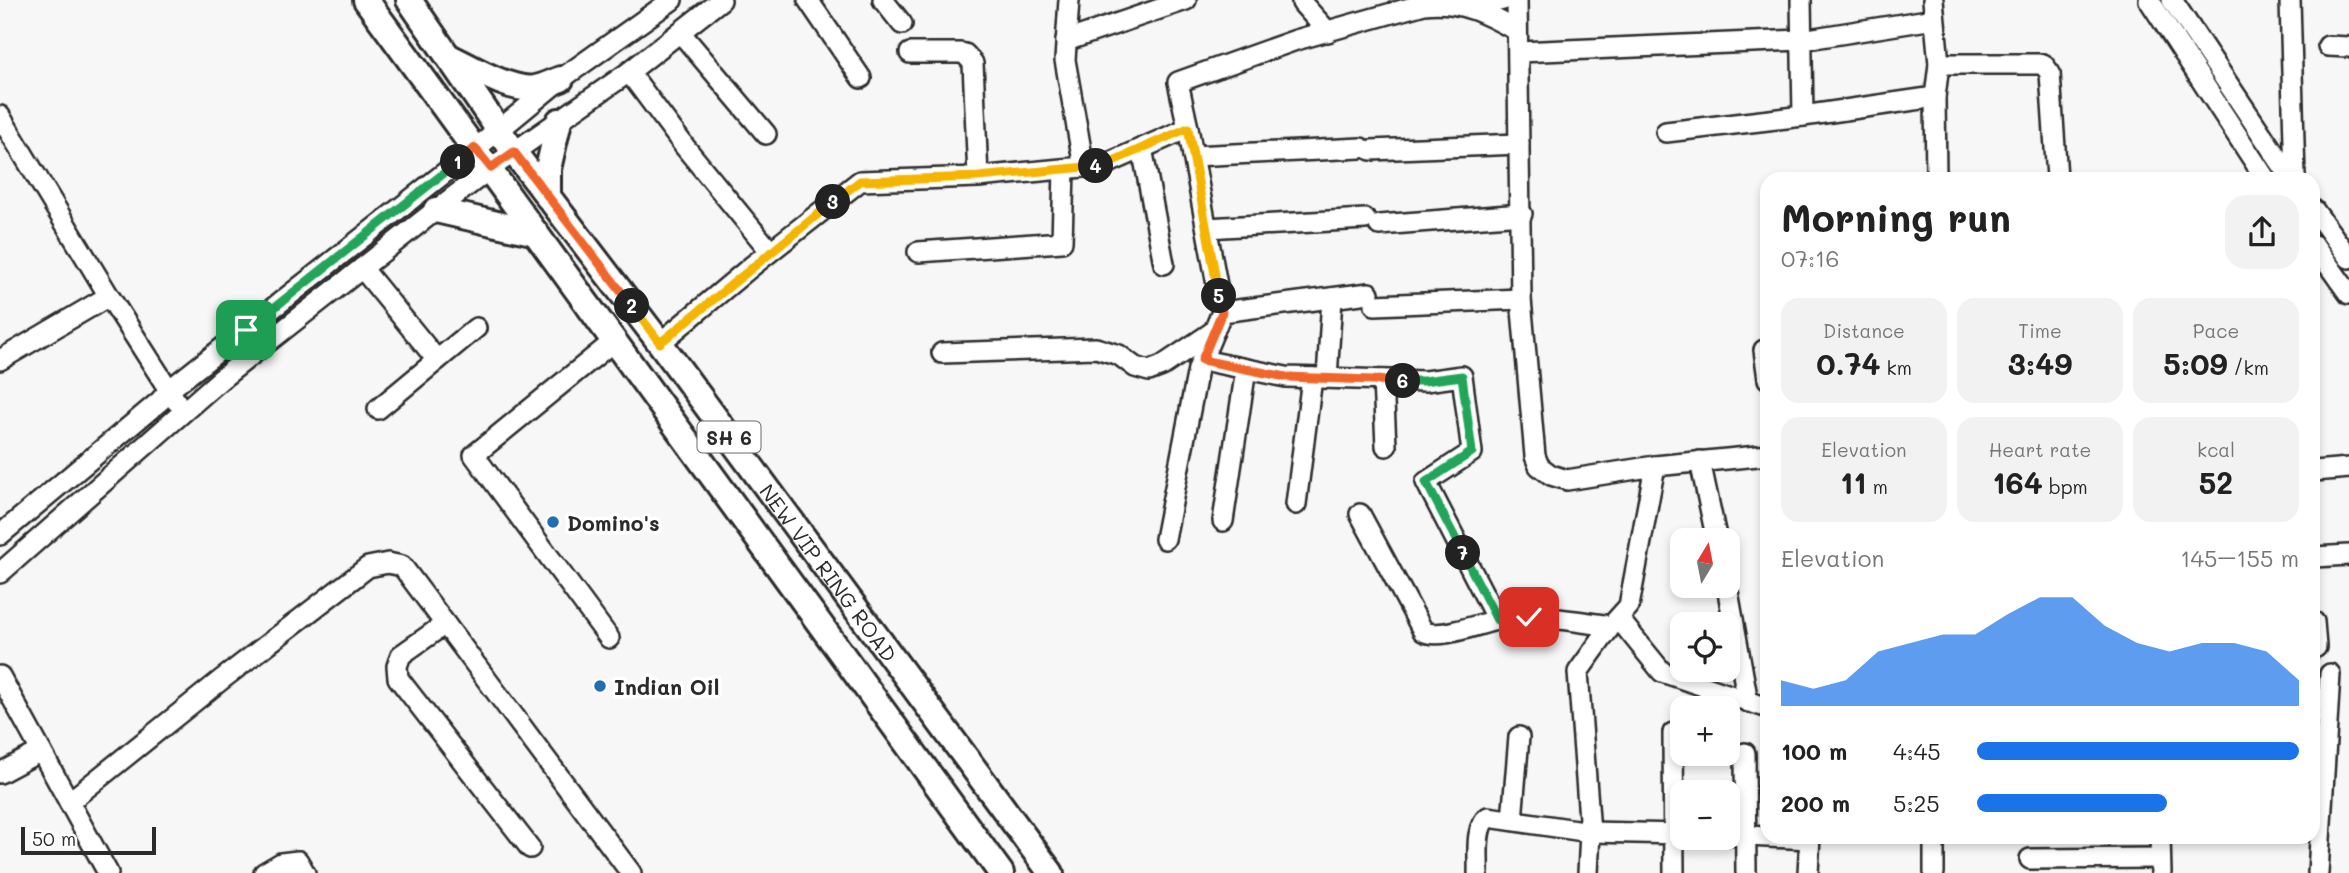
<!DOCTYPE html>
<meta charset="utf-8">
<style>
:root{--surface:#fff;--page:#f2f2f2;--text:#222;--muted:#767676;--accent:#1a73e8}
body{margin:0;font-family:Mali,sans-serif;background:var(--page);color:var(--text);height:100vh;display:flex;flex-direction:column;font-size:26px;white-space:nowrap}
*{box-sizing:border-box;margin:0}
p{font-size:23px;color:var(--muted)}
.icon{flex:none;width:38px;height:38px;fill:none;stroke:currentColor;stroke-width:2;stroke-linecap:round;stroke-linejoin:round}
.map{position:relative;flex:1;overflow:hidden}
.panel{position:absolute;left:1760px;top:172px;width:560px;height:672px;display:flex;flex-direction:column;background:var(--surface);border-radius:21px;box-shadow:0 4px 10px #0003}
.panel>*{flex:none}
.needle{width:46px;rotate:10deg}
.controls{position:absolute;left:1670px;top:528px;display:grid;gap:14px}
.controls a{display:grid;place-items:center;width:70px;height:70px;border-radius:14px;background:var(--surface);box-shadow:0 4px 10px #0003;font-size:35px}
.scale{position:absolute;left:21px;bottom:18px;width:135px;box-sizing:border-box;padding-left:7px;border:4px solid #2b2b2b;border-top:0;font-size:19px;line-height:24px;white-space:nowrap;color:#2b2b2b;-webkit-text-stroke:5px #fff;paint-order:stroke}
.pin{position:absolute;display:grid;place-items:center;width:60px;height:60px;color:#fff;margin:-30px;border-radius:14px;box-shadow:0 4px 10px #0006}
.km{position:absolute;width:35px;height:35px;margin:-18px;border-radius:50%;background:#222;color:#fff;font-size:19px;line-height:35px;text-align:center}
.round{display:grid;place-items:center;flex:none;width:74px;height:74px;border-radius:21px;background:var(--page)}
.overview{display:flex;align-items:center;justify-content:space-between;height:119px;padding:0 21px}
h1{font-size:38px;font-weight:700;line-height:52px}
.figures{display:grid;grid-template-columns:repeat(3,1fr);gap:10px;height:119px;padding:7px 21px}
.figures div{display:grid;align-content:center;border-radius:18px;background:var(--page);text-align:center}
.figures b{font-size:30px;font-weight:700}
.figures small{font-size:19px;font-weight:400}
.figures p{font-size:19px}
.chart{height:196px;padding:14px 21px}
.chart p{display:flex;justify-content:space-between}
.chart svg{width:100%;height:126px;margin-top:7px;fill:var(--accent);opacity:.7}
ul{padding:0 21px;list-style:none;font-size:23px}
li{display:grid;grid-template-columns:112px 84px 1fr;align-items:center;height:52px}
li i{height:18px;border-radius:9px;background:var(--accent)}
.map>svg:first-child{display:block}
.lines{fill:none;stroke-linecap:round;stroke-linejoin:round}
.minor-casing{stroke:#2b2b2b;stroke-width:24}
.major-casing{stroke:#2b2b2b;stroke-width:30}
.minor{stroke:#fff;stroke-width:19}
.major{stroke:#fff;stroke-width:24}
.split-1-casing{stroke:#fff;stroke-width:14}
.split-2-casing{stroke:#fff;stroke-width:14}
.split-3-casing{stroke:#fff;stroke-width:14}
.split-4-casing{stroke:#fff;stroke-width:14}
.split-5-casing{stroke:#fff;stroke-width:14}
.split-6-casing{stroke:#fff;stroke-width:14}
.split-7-casing{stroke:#fff;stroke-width:14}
.split-8-casing{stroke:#fff;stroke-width:14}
.split-1{stroke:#22a559;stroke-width:9}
.split-2{stroke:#f0652b;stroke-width:9}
.split-3{stroke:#f5b400;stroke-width:9}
.split-4{stroke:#f5b400;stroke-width:9}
.split-5{stroke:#f5b400;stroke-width:9}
.split-6{stroke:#f0652b;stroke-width:9}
.split-7{stroke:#22a559;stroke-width:9}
.split-8{stroke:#22a559;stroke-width:9}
.poi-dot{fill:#1f6fb2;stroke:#fff;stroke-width:2.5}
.labels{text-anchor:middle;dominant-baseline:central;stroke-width:7;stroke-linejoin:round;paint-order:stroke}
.shield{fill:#fff;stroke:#6b6b6b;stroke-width:2}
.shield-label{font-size:19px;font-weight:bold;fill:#2b2b2b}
.poi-label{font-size:21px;font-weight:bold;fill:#2b2b2b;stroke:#fff;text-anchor:start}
.street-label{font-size:21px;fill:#2b2b2b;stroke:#fff}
</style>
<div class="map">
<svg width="2349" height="873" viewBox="0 0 2349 873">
<rect width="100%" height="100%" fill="#f7f7f7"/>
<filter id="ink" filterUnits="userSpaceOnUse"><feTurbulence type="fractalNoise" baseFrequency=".0143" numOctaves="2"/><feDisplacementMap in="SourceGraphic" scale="14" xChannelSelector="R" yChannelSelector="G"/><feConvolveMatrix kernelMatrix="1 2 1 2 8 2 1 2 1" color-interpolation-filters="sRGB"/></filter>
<g filter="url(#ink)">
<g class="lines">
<g class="minor-casing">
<g id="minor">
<polyline points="808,0 861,78"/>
<polyline points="883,0 902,24"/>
<polyline points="1069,0 1065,60 1084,167"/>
<polyline points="1517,0 1521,299 1535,456 1539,466 1551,475 1567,480 1655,466"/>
<polyline points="1801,0 1803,116"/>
<polyline points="1933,0 1939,64 1935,97 1936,178"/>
<polyline points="2149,0 2265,178"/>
<polyline points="2172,0 2291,178"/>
<polyline points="2290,0 2295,178"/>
<polyline points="1302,3 1328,32"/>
<polyline points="1473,7 1503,0"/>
<polyline points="680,32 766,134"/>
<polyline points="1066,41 1186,0"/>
<polyline points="2328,46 2349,47"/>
<polyline points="1519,52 1802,40 1934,19"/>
<polyline points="910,53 960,53 965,54 973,63 978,177"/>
<polyline points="1939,64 2043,64 2050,73 2057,178"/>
<polyline points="629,72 685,147 770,251"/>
<polyline points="0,116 109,296 176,401"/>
<polyline points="1666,132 1803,116 1935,97"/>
<polyline points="1142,148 1164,264"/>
<polyline points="1371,150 1519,144"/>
<polyline points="1193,156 1361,148"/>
<polyline points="2314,210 2349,258"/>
<polyline points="1379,225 1522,214"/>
<polyline points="1207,228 1365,219"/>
<polyline points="2314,245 2349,294"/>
<polyline points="918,252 1062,242 1064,169"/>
<polyline points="362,268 437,360"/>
<polyline points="1375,305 1521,299"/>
<polyline points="1222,312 1369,293"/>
<path d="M 660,343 L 752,266 L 860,181 L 978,177 L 1104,165 L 1188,128 L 1178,82 L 1296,40 L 1424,4 C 1461,0 1485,13 1516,30"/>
<polyline points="1768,350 1764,350 1768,379"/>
<polyline points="942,353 1096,348 1119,355 1135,367 1149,371 1162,366 1214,331"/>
<polyline points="0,360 109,296"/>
<polyline points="1202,360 1286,377 1425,381 1462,376 1472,452 1426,482 1497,620"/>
<polyline points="1327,378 1332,298"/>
<polyline points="1383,380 1386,446"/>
<polyline points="378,409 476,328"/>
<polyline points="1700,461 1717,541"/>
<polyline points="2314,471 2349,468"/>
<polyline points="1296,504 1312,378"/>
<path d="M 1360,514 L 1423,631 C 1439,640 1478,624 1497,620 C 1535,613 1573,621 1611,626"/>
<polyline points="1223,521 1246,369"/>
<polyline points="0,535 160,401 169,390 499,130 561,79 672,0"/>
<polyline points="1165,539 1198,369 1222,312 1188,128"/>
<polyline points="2314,557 2349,555"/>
<polyline points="0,573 221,379 436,210 491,168 629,72 721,0"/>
<polyline points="1727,586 1748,702"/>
<polyline points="1619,619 1662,672 1768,708"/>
<polyline points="2314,622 2316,647"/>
<polyline points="445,624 401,655 397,666 398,678 530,848"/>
<polyline points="609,638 474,455 614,341"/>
<polyline points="0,676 108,873"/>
<polyline points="1673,733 1674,873"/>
<polyline points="1745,753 1746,873"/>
<polyline points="0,773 41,751"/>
<polyline points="69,802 221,680 368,567 388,563 402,566 631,873"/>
<polyline points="1512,820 1519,737"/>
<polyline points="1727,835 1810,839"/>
<polyline points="1934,836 1934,873"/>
<polyline points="2160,836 2161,873"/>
<polyline points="2030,859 2160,858"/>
<polyline points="264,873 281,863 298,861 305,873"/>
<path d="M 1478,873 C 1479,857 1474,827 1488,817 L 1590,832 L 1682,834"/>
<polyline points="1588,873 1590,832 1578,672 1611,626 1629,606 1655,466 1768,455"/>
<polyline points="1808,873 1810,836"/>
<polyline points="2318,873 2330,674"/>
</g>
</g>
<g class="major-casing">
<g id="major">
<polyline points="366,0 1001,873"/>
<path id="s1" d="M 409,0 L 514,152 L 660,343 L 1051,873"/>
<path d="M 448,56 C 469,66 511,92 535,88 C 543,87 552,82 561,79"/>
<polyline points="548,197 548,169 559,121"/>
<polyline points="436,210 536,233"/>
</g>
</g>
<use href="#minor" class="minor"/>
<use href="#major" class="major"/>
</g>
</g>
<g class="lines" filter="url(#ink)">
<g class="split-1-casing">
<polyline id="split-1" points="246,330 458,162"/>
</g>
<g class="split-2-casing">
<polyline id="split-2" points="458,162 475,148 491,168 514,152 632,306"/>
</g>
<g class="split-3-casing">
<polyline id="split-3" points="632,306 660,343 833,202"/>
</g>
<g class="split-4-casing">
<polyline id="split-4" points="833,202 860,181 978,177 1096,166"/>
</g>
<g class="split-5-casing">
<polyline id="split-5" points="1096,166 1104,165 1188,128 1219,296"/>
</g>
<g class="split-6-casing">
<polyline id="split-6" points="1219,296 1222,312 1202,360 1286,377 1403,381"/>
</g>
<g class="split-7-casing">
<polyline id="split-7" points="1403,381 1424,381 1462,376 1472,452 1426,482 1463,553"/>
</g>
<g class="split-8-casing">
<polyline id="split-8" points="1463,553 1497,620 1529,617"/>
</g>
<use href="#split-1" class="split-1"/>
<use href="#split-2" class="split-2"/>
<use href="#split-3" class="split-3"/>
<use href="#split-4" class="split-4"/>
<use href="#split-5" class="split-5"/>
<use href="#split-6" class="split-6"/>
<use href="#split-7" class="split-7"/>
<use href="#split-8" class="split-8"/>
</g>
<g class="poi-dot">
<circle cx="553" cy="522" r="7"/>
<circle cx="600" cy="686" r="7"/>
</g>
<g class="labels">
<rect class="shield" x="697.5" y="421.5" width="63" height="31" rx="5"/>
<g class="shield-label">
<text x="729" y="437">SH 6</text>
</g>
<g class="poi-label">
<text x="567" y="522">Domino's</text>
<text x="614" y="686">Indian Oil</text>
</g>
<g class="street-label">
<text stroke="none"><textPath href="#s1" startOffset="710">NEW VIP RING ROAD</textPath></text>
</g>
</g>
</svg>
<div class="controls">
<a><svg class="needle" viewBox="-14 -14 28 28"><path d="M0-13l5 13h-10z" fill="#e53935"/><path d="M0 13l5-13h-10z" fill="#767676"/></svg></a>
<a><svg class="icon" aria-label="locate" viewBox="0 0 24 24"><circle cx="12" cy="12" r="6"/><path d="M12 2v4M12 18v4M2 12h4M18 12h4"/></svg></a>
<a>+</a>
<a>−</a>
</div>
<div class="scale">50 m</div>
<div class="pin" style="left:246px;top:330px;background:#1e9e55"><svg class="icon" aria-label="arrive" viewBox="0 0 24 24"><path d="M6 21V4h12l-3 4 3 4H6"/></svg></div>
<div class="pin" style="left:1529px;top:617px;background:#d93025"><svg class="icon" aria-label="check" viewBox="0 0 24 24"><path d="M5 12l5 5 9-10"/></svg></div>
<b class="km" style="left:458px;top:162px">1</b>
<b class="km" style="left:632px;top:306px">2</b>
<b class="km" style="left:833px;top:202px">3</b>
<b class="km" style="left:1096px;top:166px">4</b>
<b class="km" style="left:1219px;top:296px">5</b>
<b class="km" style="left:1403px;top:381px">6</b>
<b class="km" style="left:1463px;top:553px">7</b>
<section class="panel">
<div class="overview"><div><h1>Morning run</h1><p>07:16</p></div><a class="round"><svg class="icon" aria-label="share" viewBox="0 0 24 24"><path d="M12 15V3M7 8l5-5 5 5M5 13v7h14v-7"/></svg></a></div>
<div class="figures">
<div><p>Distance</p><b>0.74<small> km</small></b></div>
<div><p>Time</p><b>3:49</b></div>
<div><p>Pace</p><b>5:09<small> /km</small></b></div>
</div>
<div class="figures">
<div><p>Elevation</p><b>11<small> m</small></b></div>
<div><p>Heart rate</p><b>164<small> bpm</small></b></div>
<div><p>kcal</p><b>52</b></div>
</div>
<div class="chart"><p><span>Elevation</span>145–155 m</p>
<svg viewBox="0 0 160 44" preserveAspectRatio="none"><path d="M0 44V35L10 38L20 35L30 25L40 22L50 19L60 19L70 12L80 6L90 6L100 16L110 22L120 25L130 22L140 22L150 25L160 35V44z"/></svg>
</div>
<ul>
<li><b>100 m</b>4:45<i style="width:100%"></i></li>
<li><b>200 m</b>5:25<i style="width:59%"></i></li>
</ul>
</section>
</div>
